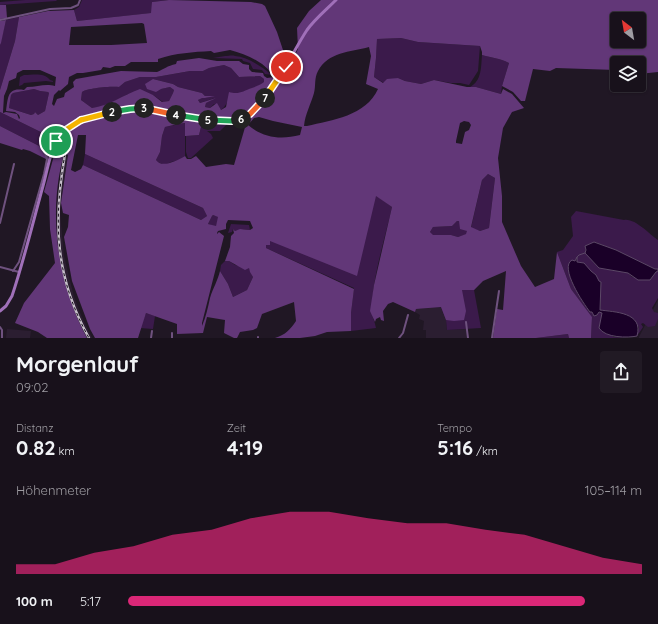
<!DOCTYPE html>
<html lang="de">
<meta charset="utf-8">
<style>
:root{--surface:#18111b;--page:#211a24;--text:#f1f3f6;--muted:#9f9da3;--line:#36313a;--accent:#db2777}
body{margin:0;font-family:Quicksand,sans-serif;background:var(--page);color:var(--text);height:100vh;display:flex;flex-direction:column;font-size:15px;white-space:nowrap}
*{box-sizing:border-box;margin:0}
p{font-size:13px;color:var(--muted)}
.icon{flex:none;width:22px;height:22px;fill:none;stroke:currentColor;stroke-width:2;stroke-linecap:round;stroke-linejoin:round}
.map{position:relative;height:338px;overflow:hidden}
.sheet{display:flex;flex-direction:column;background:var(--surface);flex:1}
.sheet>*{flex:none}
.needle{width:26px;rotate:329deg}
.controls{position:absolute;left:610px;top:12px;display:grid;gap:8px}
.controls a{display:grid;place-items:center;width:36px;height:36px;border-radius:4px;background:var(--surface);box-shadow:0 1px 3px #0004,0 0 0 1px var(--line);font-size:20px}
.pin{position:absolute;display:grid;place-items:center;width:34px;height:34px;color:#fff;margin:-17px;border:2px solid #fff;border-radius:50%;box-shadow:0 1px 4px #0007}
.km{position:absolute;width:20px;height:20px;margin:-10px;border-radius:50%;background:#222;color:#fff;font-size:11px;line-height:20px;text-align:center}
.round{display:grid;place-items:center;flex:none;width:42px;height:42px;border-radius:4px;background:var(--page)}
.summary{display:flex;align-items:center;justify-content:space-between;height:68px;padding:0 16px}
h1{font-size:22px;font-weight:700;line-height:30px}
.stats{display:grid;grid-template-columns:repeat(3,1fr);gap:6px;height:68px;padding:4px 16px}
.stats div{display:grid;align-content:center}
.stats b{font-size:20px;font-weight:700}
.stats small{font-size:11px;font-weight:400}
.stats p{font-size:11px}
.chart{height:112px;padding:8px 16px}
.chart p{display:flex;justify-content:space-between}
.chart svg{width:100%;height:72px;margin-top:4px;fill:var(--accent);opacity:.7}
ul{padding:0 16px;list-style:none;font-size:13px}
li{display:grid;grid-template-columns:64px 48px 1fr;align-items:center;height:30px}
li i{height:10px;border-radius:5px;background:var(--accent)}
.map>svg:first-child{display:block}
.built{fill:#2b1e31}
.green{fill:#3b1a4b}
.forest{fill:#623778;fill-rule:evenodd}
.water{fill:#1a0028;stroke:#5c4867}
.lines{fill:none;stroke-linecap:round;stroke-linejoin:round}
.stream{stroke:#5c4867;stroke-width:1}
.minor{stroke:#6f527f;stroke-width:2}
.secondary{stroke:#a070b9;stroke-width:3}
.rail-casing{stroke:#c6bfca;stroke-width:2.5}
.rail{stroke:#160e1b;stroke-width:1;stroke-dasharray:3;stroke-linecap:butt}
.split-1-casing{stroke:#fff;stroke-width:8}
.split-2-casing{stroke:#fff;stroke-width:8}
.split-3-casing{stroke:#fff;stroke-width:8}
.split-4-casing{stroke:#fff;stroke-width:8}
.split-5-casing{stroke:#fff;stroke-width:8}
.split-6-casing{stroke:#fff;stroke-width:8}
.split-7-casing{stroke:#fff;stroke-width:8}
.split-8-casing{stroke:#fff;stroke-width:8}
.split-1{stroke:#f5b400;stroke-width:5}
.split-2{stroke:#f5b400;stroke-width:5}
.split-3{stroke:#22a559;stroke-width:5}
.split-4{stroke:#f0652b;stroke-width:5}
.split-5{stroke:#22a559;stroke-width:5}
.split-6{stroke:#22a559;stroke-width:5}
.split-7{stroke:#f0652b;stroke-width:5}
.split-8{stroke:#f5b400;stroke-width:5}
</style>
<div class="map">
<svg width="658" height="338" viewBox="0 0 658 338">
<rect width="100%" height="100%" fill="#201724"/>
<g class="built">
<polygon points="64,154 68,155 62,193 60,212 64,256 74,297 81,315 92,338 87,338 83,331 66,287 60,264 57,232 57,202"/>
<polygon points="658,300 658,338 639,338 639,337"/>
<polygon points="441,307 446,320 447,330 467,329 469,338 426,338 426,330 423,330 424,321 419,319 420,315 415,312 416,309"/>
<polygon points="7,329 31,331 30,338 6,338"/>
</g>
<g class="green">
<polygon points="25,0 57,0 56,1 0,5 0,2"/>
<polygon points="82,0 169,0 152,2 152,13 77,21 74,10 79,7"/>
<polygon points="19,17 15,41 0,90 0,45 6,20"/>
<polygon points="401,38 418,42 480,46 478,71 469,85 460,83 451,83 434,80 421,84 405,81 398,78 384,83 374,77 376,58 377,39"/>
<path d="M 482,55 C 492,58 499,58 509,63 L 502,86 L 501,94 L 476,87 L 470,87 C 482,81 481,66 482,55 Z"/>
<path d="M 225,56 C 229,56 232,55 235,56 C 248,57 262,67 272,75 L 265,74 L 262,70 L 253,69 L 250,63 L 243,61 L 242,59 L 213,58 Z"/>
<path d="M 224,65 L 231,68 L 239,77 L 260,76 L 264,79 L 265,82 C 259,86 248,91 242,93 C 238,94 236,93 233,95 C 227,99 227,106 221,110 L 214,104 L 210,108 L 205,107 L 206,103 L 215,98 L 200,103 L 198,100 L 202,97 L 205,98 L 213,96 L 205,96 L 202,93 L 178,87 L 173,84 L 153,79 L 161,89 L 170,87 L 174,90 L 173,93 L 169,101 L 163,102 L 153,95 L 128,94 L 103,107 L 92,108 L 81,100 L 82,92 C 87,88 112,86 119,87 L 125,82 L 140,77 L 156,77 L 190,71 L 203,71 L 209,68 Z"/>
<path d="M 24,75 C 33,75 44,72 50,80 L 53,81 L 53,82 L 46,81 L 24,83 L 22,85 L 19,86 L 20,77 Z"/>
<polygon points="34,89 40,91 48,92 49,93 45,111 38,115 35,112 34,114 31,115 9,108 11,95 13,93"/>
<polygon points="0,112 55,139 49,151 0,126"/>
<polygon points="185,123 185,156 180,160 171,162 165,165 157,162 156,160 160,152 162,136 165,127"/>
<polygon points="202,123 227,124 220,131 207,131 211,134 213,138 191,158 188,158 186,152 186,136 199,135"/>
<polygon points="85,154 203,208 207,216 201,220 83,165"/>
<polygon points="488,174 495,178 489,228 480,231 471,228 482,180"/>
<path d="M 376,195 L 392,207 C 385,239 371,281 372,314 C 373,318 375,323 376,328 L 351,331 L 351,313 L 354,288 L 266,248 L 266,245 L 270,241 Z"/>
<path d="M 576,211 L 624,220 C 635,218 649,234 658,240 L 658,269 L 655,269 L 616,250 L 595,242 L 585,246 L 586,252 L 594,263 L 599,268 L 628,273 L 632,277 L 650,280 L 656,272 L 658,271 L 658,298 L 652,308 L 654,312 L 658,313 L 658,319 L 655,326 L 648,327 L 643,323 L 641,324 L 643,327 L 637,336 L 632,338 L 637,336 L 639,327 C 630,319 625,314 612,311 C 608,310 604,312 600,310 L 601,297 L 596,275 C 589,270 586,264 577,262 L 577,258 L 575,261 L 571,280 L 582,301 L 590,312 L 602,313 L 613,337 L 628,338 L 591,338 L 592,317 L 571,289 L 557,252 L 563,250 L 573,236 L 571,217 Z"/>
<polygon points="213,215 219,217 216,227 208,224 212,216"/>
<polygon points="457,221 459,221 467,231 467,234 458,237 451,235 432,235 430,232 433,227 452,226"/>
<polygon points="231,224 249,225 250,230 243,229 235,231 233,229 232,232 228,233"/>
<polygon points="225,261 229,261 235,265 249,268 253,277 247,290 233,297 228,284 220,271 221,265"/>
<polygon points="436,281 482,281 474,290 481,328 447,330 446,320 441,307 421,308"/>
<polygon points="146,313 155,316 153,329 140,328"/>
<polygon points="568,334 569,338 536,338"/>
</g>
<g class="forest">
<path d="M 169,0 L 251,2 L 262,4 L 265,6 L 277,32 L 287,62 C 276,78 264,102 248,113 C 232,124 197,117 179,113 C 164,110 149,105 134,106 C 105,114 74,112 55,139 L 0,112 L 0,90 L 15,41 L 19,17 L 48,11 L 74,10 L 77,21 L 151,13 L 152,2 ZM 142,23 L 144,24 L 147,43 L 111,45 L 69,45 L 71,27 ZM 230,50 C 247,55 264,61 274,77 L 267,78 L 264,76 L 263,73 L 252,72 L 249,69 L 249,65 L 243,64 L 239,61 L 217,61 L 199,58 L 177,61 L 176,64 C 167,66 164,69 157,72 L 121,71 L 76,79 L 73,82 L 74,87 L 65,93 L 64,97 L 57,99 L 54,106 L 52,104 L 54,95 L 59,90 L 60,91 L 68,84 L 69,77 L 77,73 L 83,73 L 101,70 L 103,67 L 110,68 L 115,66 L 125,66 L 131,62 L 158,62 L 158,59 C 176,53 193,52 211,51 L 214,53 ZM 224,65 L 231,68 L 239,77 L 260,76 L 264,79 L 264,82 C 260,85 257,86 252,88 C 243,91 239,95 229,92 L 226,107 L 221,110 L 217,103 L 210,108 L 205,107 L 206,103 L 216,98 L 200,103 L 198,100 L 202,98 L 205,98 L 215,96 L 205,96 L 202,93 L 178,87 L 173,84 L 153,79 L 145,84 L 147,89 L 156,92 L 161,89 L 170,87 L 174,90 L 173,93 L 169,101 L 162,102 L 153,95 L 140,89 C 123,95 109,106 92,108 L 81,100 L 82,92 C 87,88 112,86 119,87 L 125,82 L 140,77 L 156,77 L 190,71 L 203,71 L 209,68 ZM 23,70 L 40,70 L 56,77 L 55,86 C 45,83 38,87 27,87 L 24,90 C 7,87 8,98 6,111 L 15,112 L 19,115 L 20,118 L 19,119 L 17,114 L 6,112 L 3,113 L 3,112 L 4,96 L 7,89 L 9,81 L 16,78 L 17,73 ZM 34,89 L 40,91 L 48,92 L 49,93 L 45,111 L 38,115 L 35,112 L 34,114 L 31,115 L 9,108 L 11,95 L 13,93 Z"/>
<path d="M 321,0 L 658,0 L 658,72 L 639,74 L 639,63 L 617,63 L 616,70 L 556,68 L 550,71 L 533,69 L 525,101 L 521,101 L 513,92 L 502,86 L 509,63 C 499,58 492,58 482,55 L 482,52 L 480,46 L 418,42 L 401,38 L 377,39 L 376,58 L 374,77 L 383,83 L 387,79 L 398,78 L 405,81 L 421,84 L 434,80 L 467,87 L 476,87 L 501,94 L 503,89 L 512,94 L 524,108 L 512,112 L 503,128 L 498,158 L 502,196 L 502,222 L 521,266 L 535,287 L 554,279 L 557,252 L 571,289 L 592,317 L 591,338 L 569,338 L 568,334 L 536,338 L 493,338 L 497,309 L 503,310 L 506,271 L 483,281 L 474,290 L 462,290 L 466,311 L 464,320 L 454,321 L 446,320 L 441,307 L 416,309 L 415,312 L 393,302 L 388,304 L 383,311 L 384,321 L 381,320 L 380,317 L 376,319 L 375,322 L 370,311 L 374,285 L 392,207 L 376,196 L 357,276 L 270,241 L 270,245 L 266,245 L 266,248 L 354,289 L 351,313 L 351,331 L 327,332 L 315,336 L 300,338 L 275,338 C 285,335 290,330 296,321 L 294,302 L 262,314 L 257,328 L 253,330 L 240,332 L 237,338 L 234,338 L 224,333 L 225,320 L 207,317 L 203,333 L 177,334 L 177,324 L 146,313 L 138,338 L 95,338 L 90,329 L 72,281 L 64,237 L 68,227 L 69,215 L 63,213 L 61,203 L 68,155 L 64,154 C 47,215 58,283 87,338 L 47,338 L 38,332 L 15,323 L 24,303 L 55,263 L 50,229 L 49,196 L 44,192 L 58,141 L 65,132 L 81,122 L 134,111 L 152,112 L 192,120 L 227,123 L 227,124 L 202,123 L 199,135 L 186,136 L 185,136 L 185,123 L 178,124 L 165,127 L 162,136 L 160,152 L 156,160 C 162,169 178,160 185,156 L 187,159 L 191,159 L 196,156 L 206,167 L 226,164 L 234,165 L 246,124 L 241,122 L 246,119 L 260,107 L 290,65 L 298,49 L 297,28 L 309,11 ZM 617,19 L 639,19 L 639,41 L 617,41 ZM 369,47 L 371,56 L 366,84 L 378,89 C 366,116 332,120 307,126 L 304,126 C 305,114 311,104 314,93 C 316,86 314,78 318,71 C 328,52 350,52 369,47 ZM 259,117 L 273,121 L 302,127 L 300,135 C 281,140 263,138 248,125 L 254,118 ZM 464,121 L 469,122 L 471,125 L 469,130 L 465,132 L 462,144 L 456,143 L 456,141 L 460,123 ZM 78,135 L 86,135 L 85,154 L 203,208 L 207,216 L 201,220 L 83,165 L 81,169 L 75,172 L 71,170 ZM 488,174 L 495,178 L 489,228 L 480,231 L 471,227 L 482,180 ZM 213,215 L 218,217 L 216,226 L 208,224 L 212,216 ZM 228,220 L 250,221 L 253,228 L 250,230 L 240,229 L 235,231 L 233,229 L 234,233 L 231,236 L 230,247 L 225,261 L 229,261 L 245,270 L 249,268 L 250,272 L 253,277 L 247,290 L 233,297 L 228,284 L 220,271 C 218,280 213,288 210,298 C 208,307 206,317 202,326 L 202,323 L 224,236 L 219,232 L 217,234 L 217,233 L 218,231 L 226,229 L 226,224 ZM 457,221 L 459,221 L 460,229 L 467,231 L 466,234 L 458,237 L 451,235 L 433,235 L 430,232 L 433,227 L 452,226 Z"/>
<polygon points="0,5 6,5 7,18 0,19"/>
<polygon points="6,20 1,43 0,45 0,21"/>
<polygon points="0,126 49,151 48,160 30,151 23,149 22,150 0,143"/>
</g>
<g class="water">
<polygon points="594,242 616,250 655,269 658,269 658,271 656,272 650,280 638,280 628,273 599,268 585,253 586,250 585,246"/>
<path d="M 577,257 L 577,262 L 584,263 L 591,271 L 596,275 L 599,281 L 601,282 L 600,310 C 614,312 644,312 637,336 C 628,338 605,338 599,328 L 602,313 L 599,312 L 597,315 L 594,316 L 592,312 L 590,312 C 583,303 559,267 572,260 L 575,261 Z"/>
</g>
<g class="lines">
<polyline class="stream" points="577,257 579,255 585,253"/>
<g class="minor">
<polyline points="0,20 50,9 71,8 78,5 80,0"/>
<polyline points="0,223 14,164"/>
<polyline points="0,267 19,272"/>
<polyline points="13,271 19,262 44,174 47,159 44,150 46,148 52,149"/>
<polyline points="466,322 468,338"/>
<polyline points="0,327 2,330 2,338"/>
<polyline points="258,337 258,338"/>
<polyline points="151,338 152,331"/>
<polyline points="172,338 172,333"/>
<polyline points="399,338 403,333 408,315"/>
<polyline points="492,338 499,291"/>
</g>
<path class="secondary" d="M 0,311 L 6,306 L 12,296 C 24,260 33,222 43,186 C 48,168 50,149 61,134 C 72,118 117,109 136,108 C 145,108 154,110 163,112 C 181,117 227,127 244,118 C 269,105 291,54 307,30 C 315,19 326,10 336,0"/>
<g class="rail-casing">
<path id="rail" d="M 65,154 C 53,222 55,277 89,338"/>
</g>
<use href="#rail" class="rail"/>
</g>
<g class="lines">
<g class="split-1-casing">
<polyline id="split-1" points="56,141 64,131 81,120"/>
</g>
<g class="split-2-casing">
<polyline id="split-2" points="81,120 112,112"/>
</g>
<g class="split-3-casing">
<polyline id="split-3" points="112,112 130,109 144,108"/>
</g>
<g class="split-4-casing">
<polyline id="split-4" points="144,108 176,115"/>
</g>
<g class="split-5-casing">
<polyline id="split-5" points="176,115 208,120"/>
</g>
<g class="split-6-casing">
<polyline id="split-6" points="208,120 232,121 241,119"/>
</g>
<g class="split-7-casing">
<polyline id="split-7" points="241,119 250,114 265,98"/>
</g>
<g class="split-8-casing">
<polyline id="split-8" points="265,98 286,67"/>
</g>
<use href="#split-1" class="split-1"/>
<use href="#split-2" class="split-2"/>
<use href="#split-3" class="split-3"/>
<use href="#split-4" class="split-4"/>
<use href="#split-5" class="split-5"/>
<use href="#split-6" class="split-6"/>
<use href="#split-7" class="split-7"/>
<use href="#split-8" class="split-8"/>
</g>
</svg>
<div class="controls">
<a><svg class="needle" viewBox="-14 -14 28 28"><path d="M0-13l5 13h-10z" fill="#e53935"/><path d="M0 13l5-13h-10z" fill="#9f9da3"/></svg></a>
<a><svg class="icon" aria-label="layers" viewBox="0 0 24 24"><path d="M12 4l9 5-9 5-9-5zM3 14l9 5 9-5"/></svg></a>
</div>
<div class="pin" style="left:56px;top:141px;background:#1e9e55"><svg class="icon" aria-label="arrive" viewBox="0 0 24 24"><path d="M6 21V4h12l-3 4 3 4H6"/></svg></div>
<div class="pin" style="left:286px;top:67px;background:#d93025"><svg class="icon" aria-label="check" viewBox="0 0 24 24"><path d="M5 12l5 5 9-10"/></svg></div>
<b class="km" style="left:112px;top:112px">2</b>
<b class="km" style="left:144px;top:108px">3</b>
<b class="km" style="left:176px;top:115px">4</b>
<b class="km" style="left:208px;top:120px">5</b>
<b class="km" style="left:241px;top:119px">6</b>
<b class="km" style="left:265px;top:98px">7</b>
</div>
<section class="sheet">
<div class="summary"><div><h1>Morgenlauf</h1><p>09:02</p></div><a class="round"><svg class="icon" aria-label="share" viewBox="0 0 24 24"><path d="M12 15V3M7 8l5-5 5 5M5 13v7h14v-7"/></svg></a></div>
<div class="stats">
<div><p>Distanz</p><b>0.82<small> km</small></b></div>
<div><p>Zeit</p><b>4:19</b></div>
<div><p>Tempo</p><b>5:16<small> /km</small></b></div>
</div>
<div class="chart"><p><span>Höhenmeter</span>105–114 m</p>
<svg viewBox="0 0 160 44" preserveAspectRatio="none"><path d="M0 44V38L10 38L20 31L30 27L40 20L50 17L60 10L70 6L80 6L90 10L100 13L110 13L120 17L130 20L140 27L150 34L160 38V44z"/></svg>
</div>
<ul>
<li><b>100 m</b>5:17<i style="width:89%"></i></li>
</ul>
</section>
